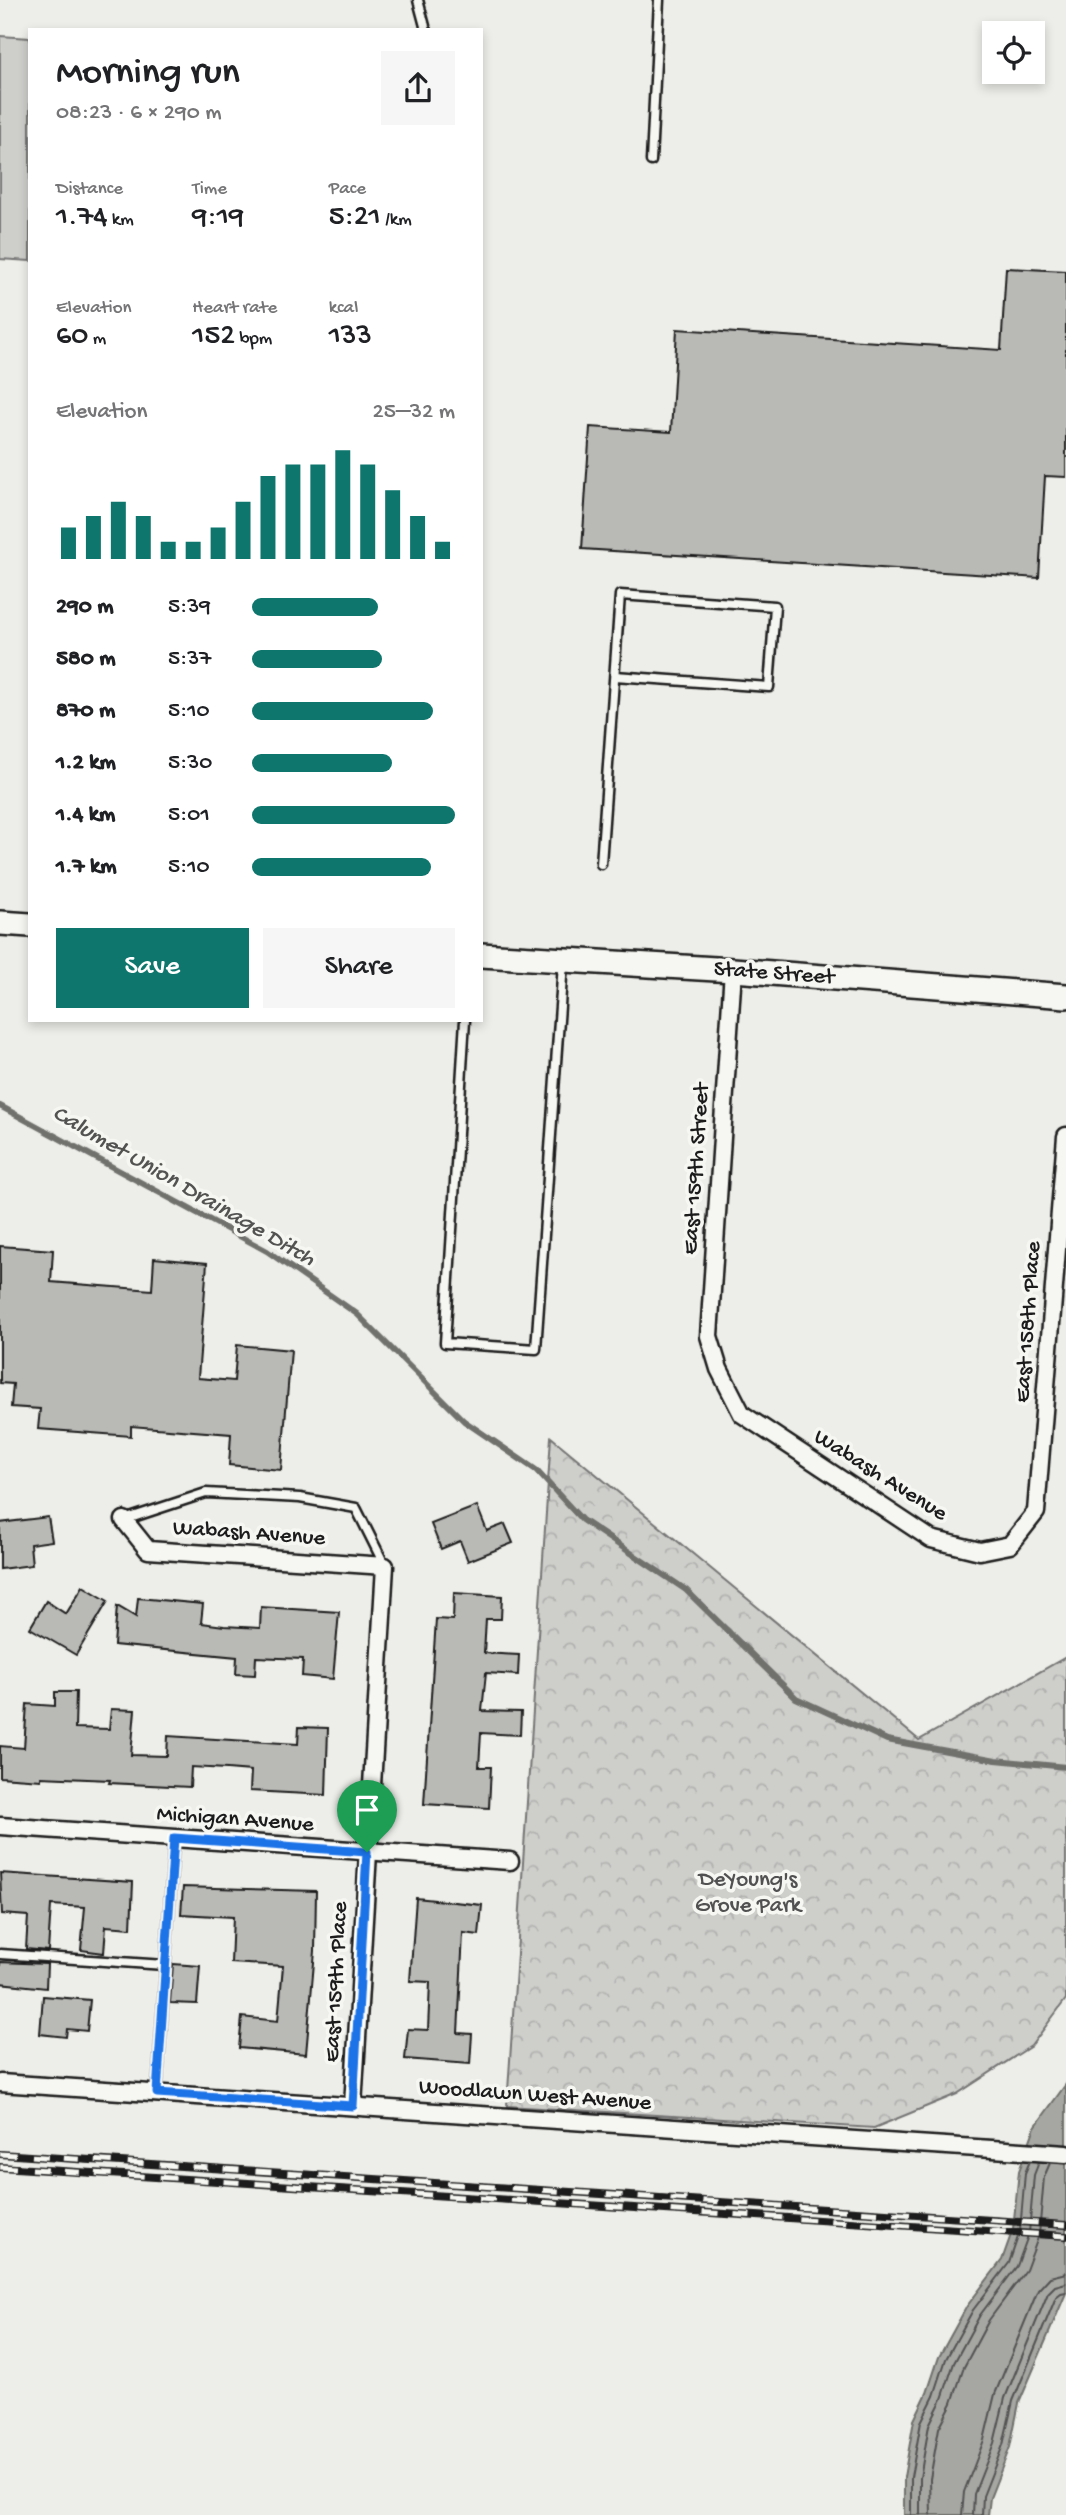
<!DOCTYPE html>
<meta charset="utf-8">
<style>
:root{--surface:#fff;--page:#f6f6f6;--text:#202124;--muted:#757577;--accent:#0f766e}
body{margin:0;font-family:"Gochi Hand",sans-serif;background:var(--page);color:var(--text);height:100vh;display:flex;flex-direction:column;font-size:26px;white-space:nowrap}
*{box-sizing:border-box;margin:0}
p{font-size:23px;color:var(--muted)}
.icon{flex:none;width:38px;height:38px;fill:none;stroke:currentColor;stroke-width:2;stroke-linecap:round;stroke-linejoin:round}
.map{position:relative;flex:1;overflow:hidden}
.sheet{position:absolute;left:28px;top:28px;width:455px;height:994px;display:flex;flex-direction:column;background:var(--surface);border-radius:0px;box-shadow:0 4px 10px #0003}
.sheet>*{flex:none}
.controls{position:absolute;left:982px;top:21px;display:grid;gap:14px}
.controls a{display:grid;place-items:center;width:63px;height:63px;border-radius:0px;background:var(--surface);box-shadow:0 4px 10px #0003;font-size:35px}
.pin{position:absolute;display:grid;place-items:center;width:60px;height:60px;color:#fff;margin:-72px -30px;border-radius:50% 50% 50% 0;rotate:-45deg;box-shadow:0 0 7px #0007}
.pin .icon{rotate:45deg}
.round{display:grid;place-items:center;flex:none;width:74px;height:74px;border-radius:0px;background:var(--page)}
.overview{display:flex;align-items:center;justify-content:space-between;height:119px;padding:0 28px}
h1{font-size:38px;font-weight:600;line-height:52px}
.metrics{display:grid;grid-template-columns:repeat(3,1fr);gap:10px;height:119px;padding:7px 28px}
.metrics div{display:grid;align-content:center}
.metrics b{font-size:30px;font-weight:600}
.metrics small{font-size:19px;font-weight:400}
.metrics p{font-size:19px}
.chart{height:196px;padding:14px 28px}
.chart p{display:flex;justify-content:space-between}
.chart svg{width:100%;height:126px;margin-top:7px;stroke:var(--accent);stroke-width:6}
.primary-button{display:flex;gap:14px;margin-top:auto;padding:14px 28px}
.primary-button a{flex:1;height:80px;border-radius:0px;background:var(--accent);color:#fff;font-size:28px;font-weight:600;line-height:80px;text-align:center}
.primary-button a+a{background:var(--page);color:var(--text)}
ul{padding:0 28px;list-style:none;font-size:23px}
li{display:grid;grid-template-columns:112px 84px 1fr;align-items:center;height:52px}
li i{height:18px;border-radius:9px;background:var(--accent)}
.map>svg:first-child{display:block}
.forest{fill:url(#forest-crowns);stroke:#757574;stroke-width:2}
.pitch{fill:#cececb;stroke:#757574;stroke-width:2}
.water{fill:#a6a6a3;stroke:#6f6f6d;stroke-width:2}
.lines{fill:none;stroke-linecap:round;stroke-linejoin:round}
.shore{stroke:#535352;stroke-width:2}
.stream{stroke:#6f6f6d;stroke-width:6}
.building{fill:#b9b9b6;stroke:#1c1c1c;stroke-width:2}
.lane-casing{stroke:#1c1c1c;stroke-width:13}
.street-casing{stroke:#1c1c1c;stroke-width:21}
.secondary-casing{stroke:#1c1c1c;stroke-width:28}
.lane{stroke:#f6f6f2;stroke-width:8}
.street{stroke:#f6f6f2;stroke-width:16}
.secondary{stroke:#f6f6f2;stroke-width:23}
.rail-casing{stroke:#1c1c1c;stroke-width:8}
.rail{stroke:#f6f6f2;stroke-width:5;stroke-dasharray:16;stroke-linecap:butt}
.route-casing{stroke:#fff;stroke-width:14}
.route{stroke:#1a73e8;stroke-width:9}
.labels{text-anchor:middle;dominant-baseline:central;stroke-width:7;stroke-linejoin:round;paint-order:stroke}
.street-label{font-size:23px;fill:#1c1c1c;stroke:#f6f6f2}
.park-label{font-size:23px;fill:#515151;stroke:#f6f6f2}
.water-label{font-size:24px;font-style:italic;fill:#535352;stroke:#f6f6f2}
</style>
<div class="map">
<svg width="1066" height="2515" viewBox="0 0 1066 2515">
<defs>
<pattern id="forest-crowns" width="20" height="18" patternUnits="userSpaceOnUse" patternTransform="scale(1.75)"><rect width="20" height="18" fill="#cececb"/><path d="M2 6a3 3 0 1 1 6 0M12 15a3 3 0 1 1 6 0" fill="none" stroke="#b0b0ae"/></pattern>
</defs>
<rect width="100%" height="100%" fill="#edede9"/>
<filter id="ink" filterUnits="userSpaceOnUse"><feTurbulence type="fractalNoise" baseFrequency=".0143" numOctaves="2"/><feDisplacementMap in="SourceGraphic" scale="14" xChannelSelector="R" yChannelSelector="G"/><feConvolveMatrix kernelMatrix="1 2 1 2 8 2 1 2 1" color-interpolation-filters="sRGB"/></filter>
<g filter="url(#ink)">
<polygon class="forest" points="551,1437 919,1740 1066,1657 1066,1999 1031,2046 957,2094 874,2128 507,2106"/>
<polygon class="pitch" points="0,36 30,38 30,261 0,259"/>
<polygon class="water" points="1066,2084 1066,2293 1019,2403 1010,2447 990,2498 988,2515 904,2515 904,2477 914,2420 927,2393 939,2357 967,2306 1002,2260 1013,2229 1019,2171 1035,2127"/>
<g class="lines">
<g class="shore">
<polyline points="911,2515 911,2477 921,2422 934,2396 946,2359 973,2310 1009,2263 1020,2231 1025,2173 1030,2161"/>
<polyline points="920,2515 920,2478 929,2425 942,2399 954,2363 980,2315 1017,2266 1029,2233 1034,2175 1039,2162"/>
<polyline points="931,2515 930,2479 939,2428 952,2403 964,2367 989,2320 1026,2270 1039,2235 1044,2177 1050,2163"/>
<polyline points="962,2515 964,2492 984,2440 995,2394 1038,2290 1050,2277 1066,2273"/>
<polyline points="973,2515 974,2494 994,2443 1005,2398 1048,2293 1055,2286 1066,2283"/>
<polyline points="982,2515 983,2496 1003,2445 1013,2401 1056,2297 1061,2293 1066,2292"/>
</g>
<polyline class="stream" points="0,1106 267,1251 357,1314 464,1421 536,1470 582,1520 686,1590 796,1698 887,1740 996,1760 1066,1767"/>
</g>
<g class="building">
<polygon points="1006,268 1066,271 1066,477 1045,476 1039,578 582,549 590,427 671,432 677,329 1001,350"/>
<polygon points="0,1246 53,1250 51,1282 152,1290 154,1258 207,1263 198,1378 234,1381 237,1345 291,1350 281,1470 229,1465 231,1434 131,1426 131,1436 38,1429 40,1409 11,1407 13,1384 0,1383"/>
<polygon points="477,1506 487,1531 505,1524 513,1543 468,1561 460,1541 441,1549 431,1524"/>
<polygon points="48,1517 52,1541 30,1544 32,1565 0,1569 0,1523"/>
<polygon points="83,1586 108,1601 76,1655 30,1628 46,1601 66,1614"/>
<polygon points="454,1593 502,1596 501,1619 486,1619 484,1653 519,1655 518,1675 486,1673 482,1711 521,1712 520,1735 481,1733 479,1767 491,1767 489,1808 424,1804 436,1619 453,1620"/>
<polygon points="138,1598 203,1604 201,1623 224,1626 260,1628 261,1607 339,1612 333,1679 302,1676 303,1659 256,1657 255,1675 236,1674 237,1657 114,1645 117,1606 136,1617"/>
<polygon points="55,1692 76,1692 75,1728 109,1729 111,1709 135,1710 131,1755 167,1756 168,1736 298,1744 299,1727 328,1728 326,1795 250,1791 251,1771 227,1769 191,1767 190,1787 109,1783 110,1780 41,1777 41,1780 0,1777 0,1746 24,1748 27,1704 55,1706"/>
<polygon points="0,1873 133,1882 131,1928 106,1926 104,1953 81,1950 85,1907 51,1905 48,1951 26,1949 28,1916 2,1914"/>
<polygon points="183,1887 316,1891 315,1951 306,2054 239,2048 242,2017 278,2021 283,1966 231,1963 233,1917 181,1914"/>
<polygon points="416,1898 482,1905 479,1935 463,1933 458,2033 472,2034 470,2064 405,2059 408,2029 428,2030 430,1982 410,1981"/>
<polygon points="0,1962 47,1964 46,1988 0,1983"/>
<polygon points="173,1964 200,1966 197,2004 170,2003"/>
<polygon points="43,1996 90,2000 87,2031 67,2029 66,2037 40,2034"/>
</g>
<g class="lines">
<g class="lane-casing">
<g id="lane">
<polyline points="418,0 426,30"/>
<polyline points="651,161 659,0"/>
<polyline points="601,864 620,595 775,606 769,687 615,676"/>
<polyline points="465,1020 445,1343 536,1349 563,963"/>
<polyline points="124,1520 206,1493 300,1498 356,1508 385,1566"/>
<polyline points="0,1954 165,1965"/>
<polyline points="157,2093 174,1838"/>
</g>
</g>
<g class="street-casing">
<g id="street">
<polyline points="733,970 709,1336 719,1369 742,1414 931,1539 980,1551 1010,1545 1036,1512 1066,1136"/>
<polyline points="124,1520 148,1550 385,1566 353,2106"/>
<polyline points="0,1826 510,1861"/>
<polyline points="0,2083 1066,2154"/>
</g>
</g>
<g class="secondary-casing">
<g id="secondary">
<polyline points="0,923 30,925"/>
<polyline points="481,955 733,970 1066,996"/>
</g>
</g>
<use href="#lane" class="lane"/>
<use href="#street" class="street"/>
<use href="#secondary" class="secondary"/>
<g class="rail-casing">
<g id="rail">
<polyline points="0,2154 1066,2225"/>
<polyline points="0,2167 1066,2236"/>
</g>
</g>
<use href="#rail" class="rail"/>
</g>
</g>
<g class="lines" filter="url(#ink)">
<g class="route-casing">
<polygon id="route" points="174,1838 367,1852 353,2106 157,2093"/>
</g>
<use href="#route" class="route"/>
</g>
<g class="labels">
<g class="street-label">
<text transform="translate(774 974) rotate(4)">State Street</text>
<text transform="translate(697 1169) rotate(-86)">East 159th Street</text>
<text transform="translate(1029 1322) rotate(-86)">East 158th Place</text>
<text transform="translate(880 1476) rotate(32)">Wabash Avenue</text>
<text transform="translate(249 1534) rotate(4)">Wabash Avenue</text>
<text transform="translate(235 1820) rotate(4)">Michigan Avenue</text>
<text transform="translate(337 1982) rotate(-87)">East 159th Place</text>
<text transform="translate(535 2096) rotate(4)">Woodlawn West Avenue</text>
</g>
<g class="park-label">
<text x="748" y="1880">DeYoung's<tspan x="748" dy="26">Grove Park</tspan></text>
</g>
<g class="water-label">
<text transform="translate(183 1187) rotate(30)">Calumet Union Drainage Ditch</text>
</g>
</g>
</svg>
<div class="controls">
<a><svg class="icon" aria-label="locate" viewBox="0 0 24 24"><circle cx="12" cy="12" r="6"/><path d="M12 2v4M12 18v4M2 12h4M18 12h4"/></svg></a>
</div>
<div class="pin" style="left:367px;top:1852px;background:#1e9e55"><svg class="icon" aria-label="arrive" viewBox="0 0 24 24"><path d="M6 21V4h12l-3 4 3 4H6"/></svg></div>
<section class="sheet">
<div class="overview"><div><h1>Morning run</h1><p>08:23 · 6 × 290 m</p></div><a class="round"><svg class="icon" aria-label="share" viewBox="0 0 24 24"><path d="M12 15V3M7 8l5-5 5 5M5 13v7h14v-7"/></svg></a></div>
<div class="metrics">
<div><p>Distance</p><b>1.74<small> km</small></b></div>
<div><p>Time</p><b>9:19</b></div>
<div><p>Pace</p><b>5:21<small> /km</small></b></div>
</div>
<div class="metrics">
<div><p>Elevation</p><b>60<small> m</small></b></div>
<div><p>Heart rate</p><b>152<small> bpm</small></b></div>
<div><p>kcal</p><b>133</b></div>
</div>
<div class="chart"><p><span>Elevation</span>25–32 m</p>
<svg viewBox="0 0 160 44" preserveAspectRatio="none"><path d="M5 44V33M15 44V29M25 44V24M35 44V29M45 44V38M55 44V38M65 44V33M75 44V24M85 44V15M95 44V11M105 44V11M115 44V6M125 44V11M135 44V20M145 44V29M155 44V38"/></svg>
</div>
<ul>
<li><b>290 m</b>5:39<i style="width:62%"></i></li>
<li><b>580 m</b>5:37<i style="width:64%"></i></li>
<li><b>870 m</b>5:10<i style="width:89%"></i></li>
<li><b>1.2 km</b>5:30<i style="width:69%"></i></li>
<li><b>1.4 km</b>5:01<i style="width:100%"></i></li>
<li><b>1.7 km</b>5:10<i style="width:88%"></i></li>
</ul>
<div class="primary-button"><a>Save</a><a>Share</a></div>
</section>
</div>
